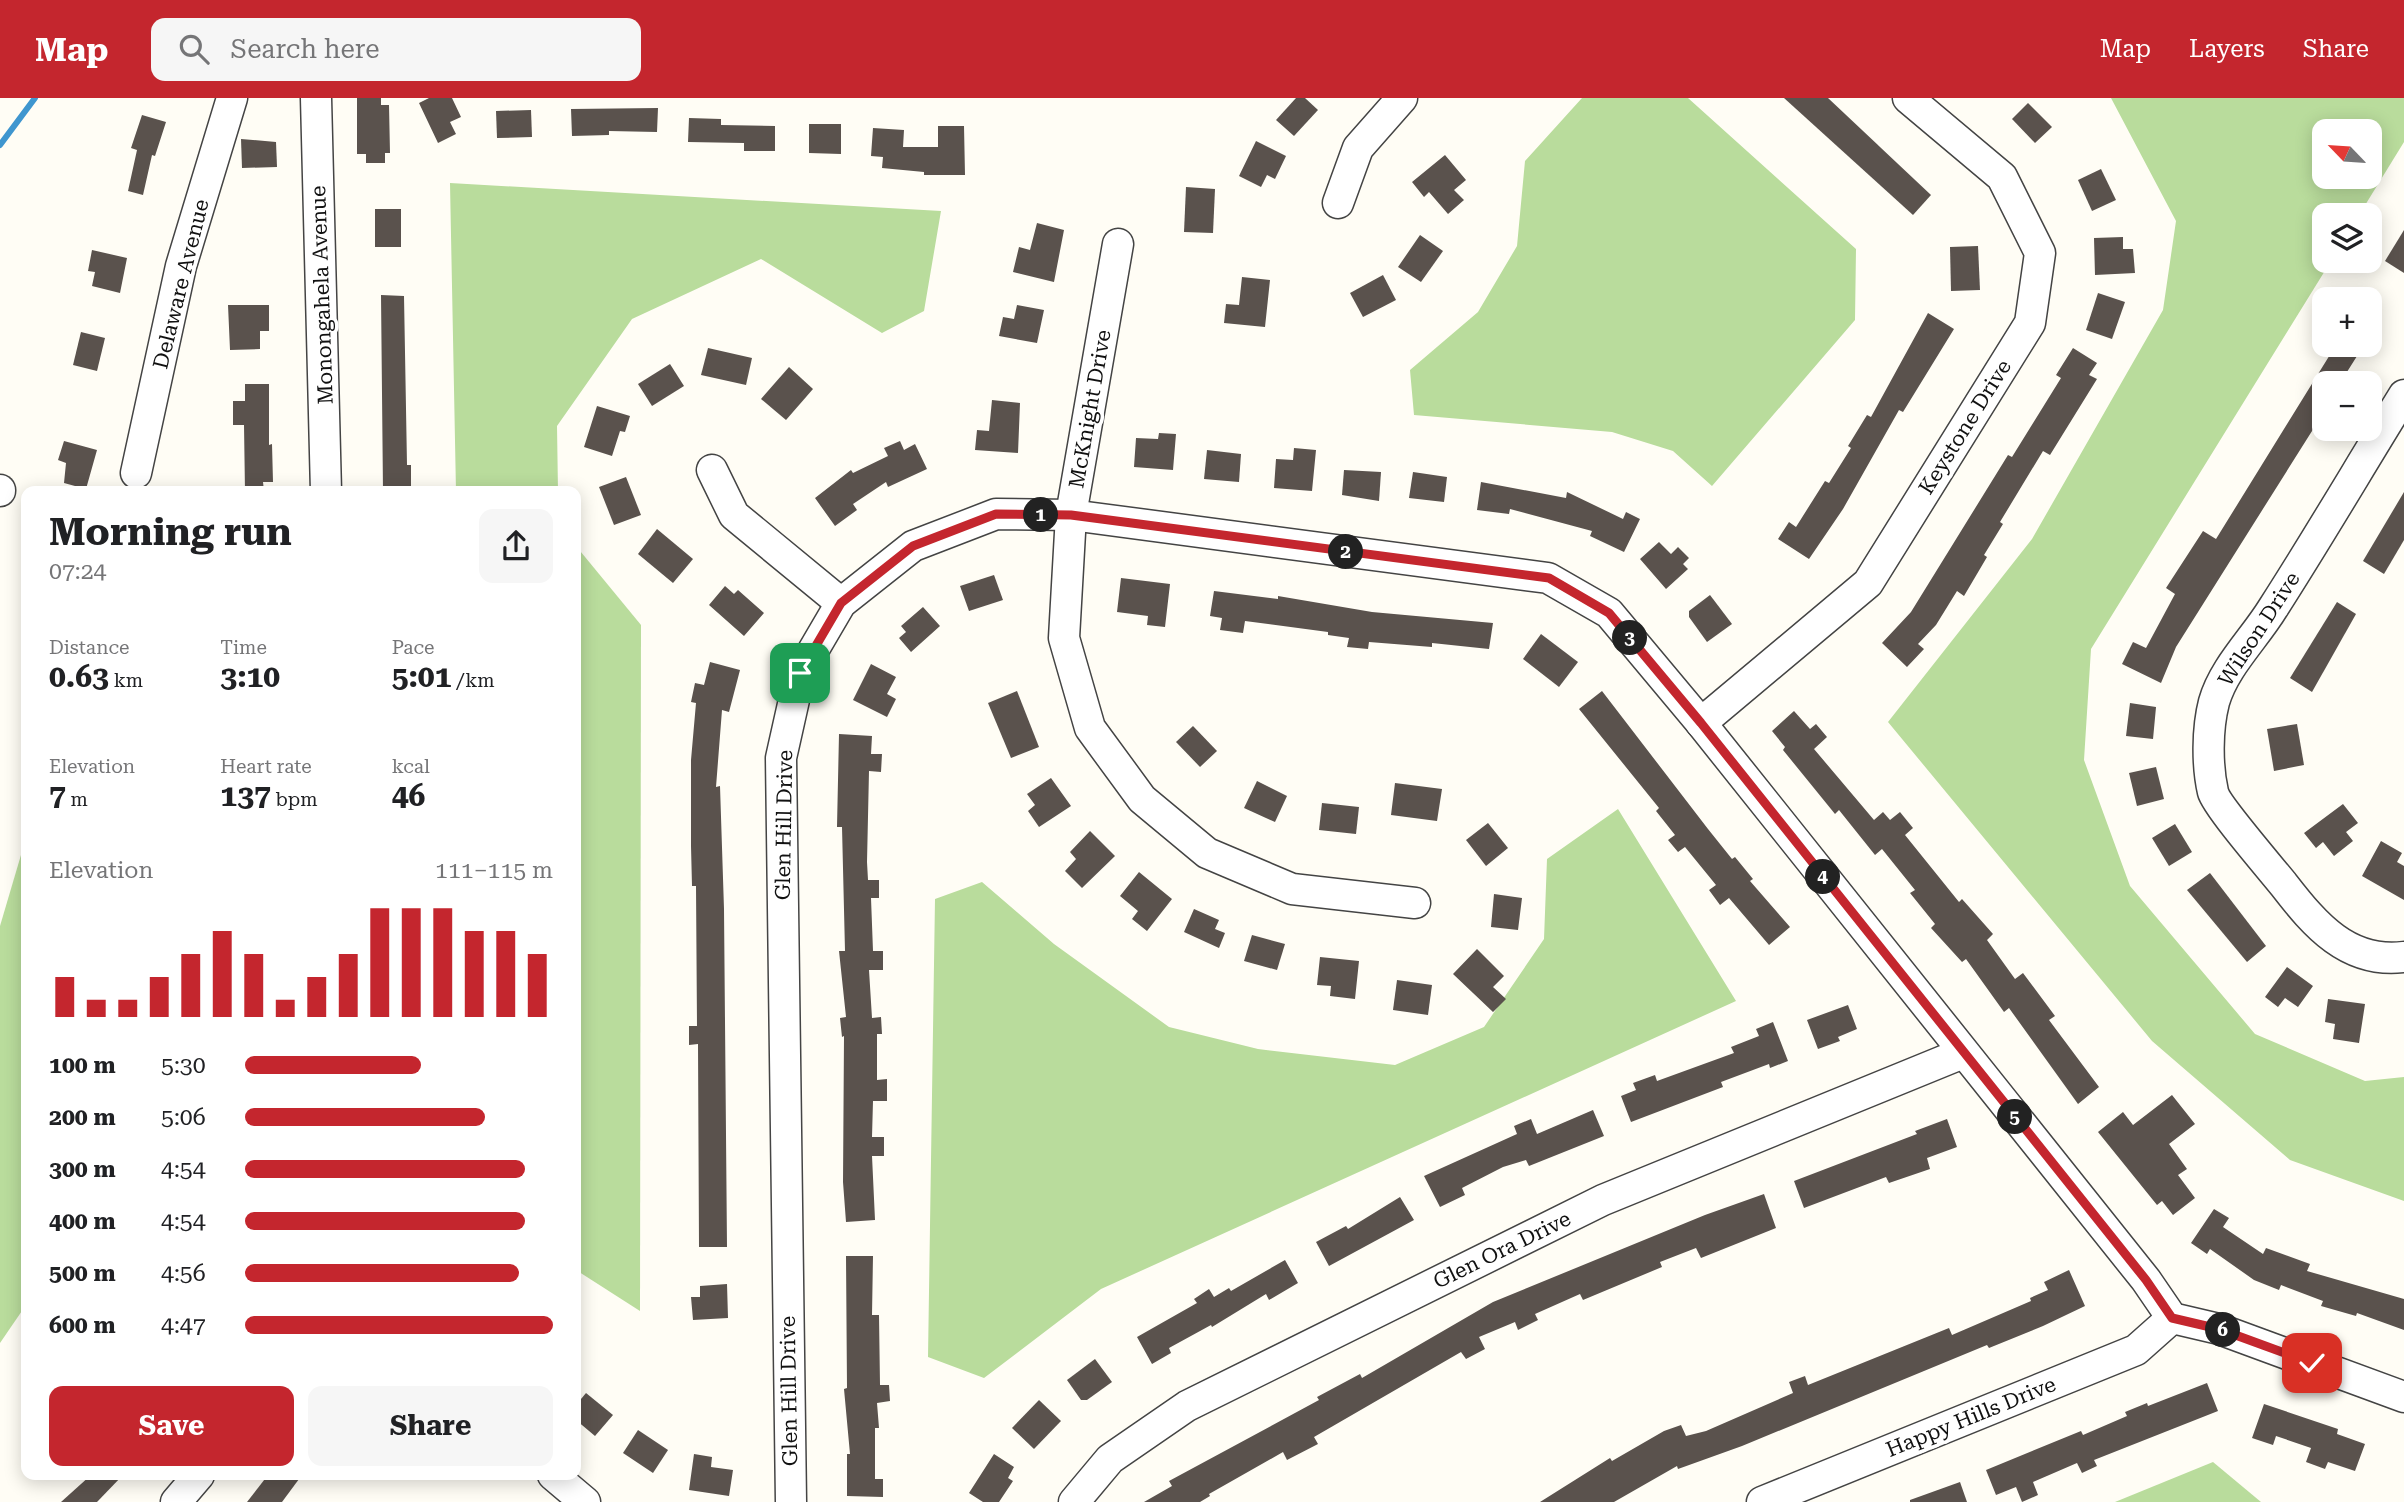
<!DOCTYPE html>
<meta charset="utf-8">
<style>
:root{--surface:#fff;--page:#f6f6f6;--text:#202124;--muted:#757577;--accent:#c4262e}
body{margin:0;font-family:"Roboto Serif",serif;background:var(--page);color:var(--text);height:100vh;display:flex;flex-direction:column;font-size:26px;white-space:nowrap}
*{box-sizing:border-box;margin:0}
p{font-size:23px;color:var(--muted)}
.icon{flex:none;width:38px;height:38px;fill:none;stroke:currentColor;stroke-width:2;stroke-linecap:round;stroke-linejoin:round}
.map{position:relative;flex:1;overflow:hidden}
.side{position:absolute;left:21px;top:388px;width:560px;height:994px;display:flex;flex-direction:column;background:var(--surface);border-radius:14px;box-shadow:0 4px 18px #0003}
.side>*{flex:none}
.needle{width:46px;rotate:295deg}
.tools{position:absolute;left:2312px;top:21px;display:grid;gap:14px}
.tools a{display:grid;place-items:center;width:70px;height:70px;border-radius:14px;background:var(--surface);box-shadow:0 4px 18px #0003;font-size:35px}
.pin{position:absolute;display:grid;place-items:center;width:60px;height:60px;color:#fff;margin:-30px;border-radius:14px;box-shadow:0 4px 10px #0006}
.km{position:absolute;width:35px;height:35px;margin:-18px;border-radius:50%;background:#222;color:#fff;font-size:19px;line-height:35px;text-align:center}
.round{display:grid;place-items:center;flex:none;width:74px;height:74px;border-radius:14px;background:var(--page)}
.headline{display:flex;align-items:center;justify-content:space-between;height:119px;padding:0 28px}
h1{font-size:38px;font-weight:700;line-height:52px}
.stats{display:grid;grid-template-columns:repeat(3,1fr);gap:10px;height:119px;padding:7px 28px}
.stats div{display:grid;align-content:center}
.stats b{font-size:30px;font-weight:700}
.stats small{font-size:19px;font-weight:400}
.stats p{font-size:19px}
.chart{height:196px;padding:14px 28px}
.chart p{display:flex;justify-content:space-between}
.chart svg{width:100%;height:126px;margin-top:7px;stroke:var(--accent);stroke-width:6}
.button{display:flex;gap:14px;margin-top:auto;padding:14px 28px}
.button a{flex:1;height:80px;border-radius:14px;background:var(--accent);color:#fff;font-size:28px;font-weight:700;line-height:80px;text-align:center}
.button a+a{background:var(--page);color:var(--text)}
ul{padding:0 28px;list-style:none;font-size:23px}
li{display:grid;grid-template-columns:112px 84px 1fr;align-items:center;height:52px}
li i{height:18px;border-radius:9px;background:var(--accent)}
header{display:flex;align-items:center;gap:42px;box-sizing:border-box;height:98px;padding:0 35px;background:var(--accent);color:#fff}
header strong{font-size:33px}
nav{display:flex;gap:38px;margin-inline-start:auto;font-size:24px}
.search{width:490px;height:63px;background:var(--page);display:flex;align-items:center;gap:18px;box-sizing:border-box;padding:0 24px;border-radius:14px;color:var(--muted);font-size:26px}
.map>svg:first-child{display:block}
.forest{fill:#b9dc9c;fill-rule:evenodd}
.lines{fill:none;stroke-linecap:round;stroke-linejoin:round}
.stream{stroke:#3f96cf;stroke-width:6}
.building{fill:#5a524d}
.minor-casing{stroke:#444;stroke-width:33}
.minor{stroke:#fff;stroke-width:30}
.route-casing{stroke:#fff;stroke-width:14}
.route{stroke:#c4262e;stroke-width:9}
.labels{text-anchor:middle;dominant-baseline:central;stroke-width:7;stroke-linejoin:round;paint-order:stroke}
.street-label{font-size:21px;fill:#111;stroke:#fff}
</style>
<header>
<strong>Map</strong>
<div class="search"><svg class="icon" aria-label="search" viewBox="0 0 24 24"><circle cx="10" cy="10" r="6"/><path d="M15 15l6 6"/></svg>Search here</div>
<nav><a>Map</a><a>Layers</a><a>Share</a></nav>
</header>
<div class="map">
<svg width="2404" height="1404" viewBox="0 0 2404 1404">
<rect width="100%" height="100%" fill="#fffdf5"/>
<g class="forest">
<polygon points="1582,0 1688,0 1856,151 1855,222 1712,388 1673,353 1612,334 1414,317 1410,272 1478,214 1517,148 1525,63"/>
<path d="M 2111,0 L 2404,0 L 2404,44 L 2359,117 L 2324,117 L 2324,163 L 2331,163 L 2091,551 L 2084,662 L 2130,788 L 2255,936 L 2365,983 L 2404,979 L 2404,1103 L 2290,1062 L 2152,943 L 1888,624 L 2032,441 L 2163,212 L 2176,123 ZM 2370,33 L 2370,79 L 2324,79 L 2324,33 Z"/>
<polygon points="450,85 941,113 924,213 882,235 761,161 632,221 557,328 558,394 456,394"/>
<polygon points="576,448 641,527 640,1213 576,1172"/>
<polygon points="1618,711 1736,903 1101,1191 984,1280 928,1259 935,801 982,784 1054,846 1169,929 1258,951 1395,967 1484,929 1544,841 1547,761"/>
<polygon points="26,740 26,1207 0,1245 0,828"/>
<polygon points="2213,1364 2261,1404 2115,1404"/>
</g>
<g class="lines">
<polyline class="stream" points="0,47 35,0"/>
</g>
<g class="building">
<polygon points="357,0 381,0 381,7 389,7 390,55 385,55 385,65 366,65 366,56 357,56"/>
<polygon points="429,0 452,0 461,19 450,24 456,36 438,45 419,5"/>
<polygon points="1296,0 1305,0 1318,12 1294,38 1276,22"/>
<polygon points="1784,0 1828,0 1931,97 1913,117"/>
<polygon points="2028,5 2052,29 2035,45 2012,21"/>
<polygon points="658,10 657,34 609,33 609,37 572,38 571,11"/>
<polygon points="531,12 532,39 497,40 496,13"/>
<polygon points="142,17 166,24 155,58 152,57 143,97 128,93 137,52 131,50"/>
<polygon points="689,20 721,21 721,27 775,28 775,53 744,53 744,45 688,44"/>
<polygon points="809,26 841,26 841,56 809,55"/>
<polygon points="938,28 964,28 965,77 924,77 924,74 882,70 883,59 871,58 873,30 904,32 903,49 938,49"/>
<polygon points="241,41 276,44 277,69 242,70"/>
<polygon points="1256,43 1286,58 1275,81 1267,77 1261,89 1239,78"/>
<polygon points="1445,57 1466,82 1454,92 1464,102 1448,116 1429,94 1424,99 1412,84"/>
<polygon points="2101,71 2116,102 2092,113 2078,82"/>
<polygon points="1186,89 1215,91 1213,135 1184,134"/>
<rect x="375" y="111" width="26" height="38"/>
<polygon points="1037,125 1064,132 1054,184 1013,174 1019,149 1030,152"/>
<polygon points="2404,132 2404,175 2385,163"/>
<polygon points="1420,137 1443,153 1421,184 1398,169"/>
<polygon points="2123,139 2123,151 2133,151 2135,175 2095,177 2094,140"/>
<polygon points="1978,148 1980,192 1951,193 1950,149"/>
<polygon points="92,152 127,160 120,195 92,188 95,174 88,173"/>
<polygon points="1383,177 1396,202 1363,219 1350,195"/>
<polygon points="1242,179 1270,182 1265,229 1224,225 1226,206 1239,207"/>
<polygon points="2098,195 2125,204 2112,241 2086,232"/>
<polygon points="381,197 404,198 407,367 411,367 411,394 383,394"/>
<polygon points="228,207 269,207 269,233 260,233 260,251 230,252"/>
<polygon points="1017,207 1044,212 1037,245 999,238 1003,219 1014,221"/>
<polygon points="1928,215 1954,231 1903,314 1899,312 1843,411 1809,461 1778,441 1789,424 1796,429 1825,383 1829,385 1851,350 1848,348 1867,317 1871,319"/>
<polygon points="81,234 105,240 97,273 73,267"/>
<polygon points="2336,247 2364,247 2340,285 2324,285 2324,314 2176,549 2161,585 2122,566 2133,544 2146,550 2175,496 2166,490 2203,433 2216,441"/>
<polygon points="708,250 752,260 746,287 701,277"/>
<polygon points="2073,250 2097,265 2089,277 2097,281 2050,357 2043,353 2000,424 2003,426 1984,457 1987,459 1964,498 1957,493 1936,527 1918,546 1924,551 1907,569 1882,545 1911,514 2008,357 2012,359 2061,280 2056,277"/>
<polygon points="670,266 684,288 652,308 638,286"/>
<polygon points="789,269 813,291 786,322 761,301"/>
<polygon points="245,286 269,286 269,347 272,346 273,384 263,384 264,393 245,394 244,327 233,327 233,303 245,303"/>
<polygon points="992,302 1020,305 1018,355 975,352 977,332 989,333"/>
<polygon points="597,308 630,318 625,334 620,333 612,358 584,349"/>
<polygon points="1159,335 1176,336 1173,372 1134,369 1136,340 1158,341"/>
<polygon points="64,343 97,352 86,391 64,385 66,365 58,362"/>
<polygon points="900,343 904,352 915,346 927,371 888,389 886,384 853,406 857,412 835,428 815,400 851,372 853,375 888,358 884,350"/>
<polygon points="1294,350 1316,352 1312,393 1274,390 1276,361 1293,362"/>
<polygon points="1207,352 1241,356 1239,384 1204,381"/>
<polygon points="1344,372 1381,374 1379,403 1342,397"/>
<polygon points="1413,374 1447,379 1444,404 1409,400"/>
<polygon points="626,379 641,417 614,427 599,389"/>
<polygon points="1481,384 1566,400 1567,394 1623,421 1626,414 1640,421 1624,454 1590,438 1592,433 1510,411 1509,416 1477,412"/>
<polygon points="2404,394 2404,442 2384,476 2363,463"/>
<polygon points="657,431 693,461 673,485 638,456"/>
<polygon points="1659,444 1671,456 1678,449 1689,460 1683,466 1688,471 1666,491 1640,461"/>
<polygon points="994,477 1003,502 969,513 960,488"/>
<polygon points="1121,480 1170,486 1165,529 1147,527 1148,518 1117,514"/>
<polygon points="725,488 734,496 738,492 764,515 744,538 709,507"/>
<polygon points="1214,493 1278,501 1278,498 1372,514 1493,525 1489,551 1432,545 1432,549 1369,544 1368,551 1347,549 1349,540 1328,537 1328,534 1245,523 1243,535 1220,532 1222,520 1210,518"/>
<polygon points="1710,497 1732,526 1707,544 1689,519 1689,513"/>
<polygon points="2337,504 2356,516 2312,594 2290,580"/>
<polygon points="923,509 940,528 911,554 899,540 906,534 901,528"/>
<polygon points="1541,536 1578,564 1559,589 1523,561"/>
<polygon points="710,564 740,572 729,614 722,612 716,689 720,688 724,811 727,1149 699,1149 698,946 689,947 689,928 697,928 696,788 692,788 691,748 691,662 696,605 691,604 695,585 704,587"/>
<polygon points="871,566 896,579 887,596 896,601 887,619 853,602"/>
<polygon points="1017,593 1039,649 1011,660 988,605"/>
<polygon points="1602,593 1708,731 1732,761 1735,759 1753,781 1750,783 1790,829 1769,847 1729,800 1720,807 1709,792 1716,787 1685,749 1678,754 1668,742 1675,737 1656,713 1659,710 1579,611"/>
<polygon points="2130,605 2156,609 2153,641 2126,638"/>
<polygon points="1794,613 1810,631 1816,626 1827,639 1814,651 1874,722 1883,714 1890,722 1900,714 1913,730 1905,737 1959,804 1962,801 1993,836 1987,842 2015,881 2023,875 2055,918 2049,922 2099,989 2078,1006 2009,910 2004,914 1966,861 1962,864 1931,830 1935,826 1910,795 1915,792 1882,751 1875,757 1839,712 1835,716 1783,652 1785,649 1772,633"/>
<polygon points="2297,626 2304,667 2274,673 2267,631"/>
<polygon points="1193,628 1217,653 1200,669 1176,644"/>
<polygon points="839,636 872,638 871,656 882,656 881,674 869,673 867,764 868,782 879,782 879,800 871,800 873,853 883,853 883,872 869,872 872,920 881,919 882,936 877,936 877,982 887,981 887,1003 873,1003 872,1039 884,1039 884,1058 872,1058 875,1122 846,1124 843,1084 844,938 842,939 840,920 846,919 839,853 845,853 842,729 837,729"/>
<polygon points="2156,669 2164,701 2137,708 2129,675"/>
<polygon points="1051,680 1071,708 1039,729 1028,713 1035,707 1027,696"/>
<polygon points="1257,683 1287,698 1275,724 1244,710"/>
<polygon points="1395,685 1442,691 1437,723 1391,717"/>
<polygon points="1322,705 1359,709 1356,736 1319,732"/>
<polygon points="2343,706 2358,725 2346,734 2353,743 2334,758 2323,744 2316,750 2304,735"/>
<polygon points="1488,725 1508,750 1486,768 1466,742"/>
<polygon points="2175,726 2192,754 2169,768 2152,740"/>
<polygon points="1090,733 1115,758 1082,790 1065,773 1076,761 1070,754"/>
<polygon points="2381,743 2402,755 2397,764 2404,768 2404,802 2362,778"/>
<polygon points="1139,774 1172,801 1147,833 1132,821 1138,813 1120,798"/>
<polygon points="2210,775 2266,848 2247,864 2187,792"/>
<polygon points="1494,796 1522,800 1518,832 1491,829"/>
<polygon points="1194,811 1219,822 1215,831 1225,835 1219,850 1184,834"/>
<polygon points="1252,837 1285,846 1277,872 1244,863"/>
<polygon points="1477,851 1504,878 1493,889 1506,901 1493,914 1453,876"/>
<polygon points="1320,859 1359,863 1355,901 1330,898 1331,888 1317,887"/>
<polygon points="2287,869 2313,888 2298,909 2285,900 2278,909 2265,899"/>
<polygon points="1397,882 1432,887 1428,917 1393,912"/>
<polygon points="2328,901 2365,906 2359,945 2333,941 2335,926 2325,924"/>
<polygon points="1848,907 1857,931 1838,939 1840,943 1818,951 1807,922"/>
<polygon points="1773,924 1788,963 1770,970 1769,966 1721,984 1723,989 1631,1024 1621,998 1636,992 1633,985 1655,977 1657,983 1734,955 1731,949 1759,938 1756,931"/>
<polygon points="2172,997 2195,1026 2169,1046 2187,1071 2178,1077 2195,1100 2173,1117 2162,1103 2157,1107 2098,1034 2123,1014 2133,1027"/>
<polygon points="1593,1012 1604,1038 1529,1068 1526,1062 1503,1069 1462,1090 1465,1097 1440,1109 1424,1078 1517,1036 1514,1028 1531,1021 1537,1036"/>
<polygon points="1947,1021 1957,1049 1927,1060 1930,1071 1889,1085 1886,1079 1804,1110 1794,1083 1917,1036 1915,1033"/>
<polygon points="1764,1096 1776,1130 1701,1160 1696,1150 1660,1164 1662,1169 1583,1202 1580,1196 1535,1216 1538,1222 1518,1232 1515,1224 1479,1239 1485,1251 1466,1261 1461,1254 1314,1339 1318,1346 1287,1362 1283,1354 1209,1396 1210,1398 1200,1404 1144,1404 1172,1388 1169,1383 1319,1302 1317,1299 1360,1276 1362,1280 1493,1204 1705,1117"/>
<polygon points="1400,1099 1414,1122 1329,1168 1316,1144 1346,1128 1348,1131"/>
<polygon points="2214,1111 2229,1120 2223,1129 2263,1156 2266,1150 2310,1166 2307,1173 2404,1201 2404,1232 2357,1215 2356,1218 2321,1208 2323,1203 2281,1187 2279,1192 2254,1182 2210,1151 2207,1156 2191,1145"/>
<polygon points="846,1158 873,1158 872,1217 879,1217 880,1287 889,1287 890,1303 877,1305 879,1330 875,1330 875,1381 883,1381 883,1399 847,1398 847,1356 850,1356 844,1291 847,1290"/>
<polygon points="1285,1162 1298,1185 1269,1202 1266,1196 1212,1229 1211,1227 1169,1250 1171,1255 1152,1266 1137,1239 1197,1205 1194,1201 1209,1191 1214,1199 1229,1190 1231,1193"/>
<polygon points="2069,1172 2085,1208 2043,1228 1989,1250 1987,1247 1742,1348 1678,1371 1677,1368 1614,1404 1540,1404 1610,1360 1612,1363 1664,1333 1681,1327 1686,1338 1706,1333 1793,1295 1789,1284 1805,1278 1808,1287 1949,1230 1952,1237 2031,1203 2030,1200 2048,1192 2044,1184"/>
<polygon points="727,1186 728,1220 693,1222 691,1199 700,1199 700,1188"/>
<polygon points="1095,1261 1112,1284 1087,1302 1081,1302 1067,1282"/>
<polygon points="2207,1285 2218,1313 2094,1362 2097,1368 2082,1375 2077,1365 2033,1384 2038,1397 2022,1404 2016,1389 1996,1397 1986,1372 2081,1333 2083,1337 2127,1318 2125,1314 2147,1305 2148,1308"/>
<polygon points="586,1295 613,1317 595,1338 576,1322 576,1307"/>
<polygon points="1039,1302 1061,1323 1034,1351 1012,1330"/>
<polygon points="2264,1306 2338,1331 2337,1336 2365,1346 2355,1373 2328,1364 2325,1371 2306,1364 2311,1350 2276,1338 2273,1347 2252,1340"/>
<polygon points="638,1332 668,1352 653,1375 623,1355"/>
<polygon points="694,1356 712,1359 711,1369 733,1372 729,1398 689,1392"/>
<polygon points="994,1356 1014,1369 1008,1380 1013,1383 999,1404 983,1404 969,1395"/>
<polygon points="91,1377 123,1377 97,1404 61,1404"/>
<polygon points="268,1377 302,1377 282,1404 247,1404"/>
<polygon points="1960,1384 1967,1404 1910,1404 1910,1402"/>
</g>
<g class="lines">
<g class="minor-casing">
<g id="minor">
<polyline points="316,0 326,394"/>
<polyline points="1338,105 1358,50 1402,0"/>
<polyline points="1118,146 1071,417 1064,540 1090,630 1142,701 1207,755 1292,791 1415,805"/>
<path d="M 2404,297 C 2360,368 2318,440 2273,510 C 2254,541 2224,569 2214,604 C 2207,631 2207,668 2213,694 C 2216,707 2272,772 2284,787 C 2315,827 2348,866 2404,859"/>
<polyline points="712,372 734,417 841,505"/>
<polyline points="136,375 181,168 232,0"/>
<polyline points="0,393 0,392"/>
<polyline points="1701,625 1868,485 2030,225 2040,155 2002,79 1908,0"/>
<polyline points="553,1377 585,1404"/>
<polyline points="176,1404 199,1377"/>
<polyline points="791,1404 781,660 800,575 841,505 913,448 996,416 1071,417 1548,480 1609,515 1701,625 2146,1182 2172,1220 2219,1231 2404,1299"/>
<polyline points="1074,1404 1110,1361 1187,1308 1603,1102 1963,955"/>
<polyline points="1762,1404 2136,1252 2172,1220"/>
</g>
</g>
<use href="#minor" class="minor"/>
</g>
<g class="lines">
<g class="route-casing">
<polyline id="route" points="800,575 841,505 913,448 996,416 1071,417 1549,480 1609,515 1701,625 2146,1182 2172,1220 2219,1231 2312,1265"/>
</g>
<use href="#route" class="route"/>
</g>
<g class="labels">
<g class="street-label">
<text transform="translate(181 186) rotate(-76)">Delaware Avenue</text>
<text transform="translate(322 197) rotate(-92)">Monongahela Avenue</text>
<text transform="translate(1090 311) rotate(-80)">McKnight Drive</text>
<text transform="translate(1965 329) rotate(-58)">Keystone Drive</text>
<text transform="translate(2259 531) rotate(-57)">Wilson Drive</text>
<text transform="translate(784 727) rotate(-89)">Glen Hill Drive</text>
<text transform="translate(1502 1152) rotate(-26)">Glen Ora Drive</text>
<text transform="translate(789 1293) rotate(-91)">Glen Hill Drive</text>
<text transform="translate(1971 1319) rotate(-22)">Happy Hills Drive</text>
</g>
</g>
</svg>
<div class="tools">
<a><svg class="needle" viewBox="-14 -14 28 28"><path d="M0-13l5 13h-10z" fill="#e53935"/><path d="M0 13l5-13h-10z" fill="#757577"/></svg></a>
<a><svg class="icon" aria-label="layers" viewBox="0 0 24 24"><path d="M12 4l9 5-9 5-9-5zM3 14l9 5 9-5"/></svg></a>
<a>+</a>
<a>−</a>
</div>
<div class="pin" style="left:800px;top:575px;background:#1e9e55"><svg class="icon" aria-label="arrive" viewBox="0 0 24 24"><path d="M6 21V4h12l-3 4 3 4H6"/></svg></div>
<div class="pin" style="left:2312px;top:1265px;background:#d93025"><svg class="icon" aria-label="check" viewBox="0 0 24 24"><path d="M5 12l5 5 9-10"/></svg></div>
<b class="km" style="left:1041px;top:417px">1</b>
<b class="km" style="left:1346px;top:454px">2</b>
<b class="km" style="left:1630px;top:540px">3</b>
<b class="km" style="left:1823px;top:779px">4</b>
<b class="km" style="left:2015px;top:1019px">5</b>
<b class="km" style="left:2223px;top:1232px">6</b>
<section class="side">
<div class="headline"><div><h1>Morning run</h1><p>07:24</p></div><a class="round"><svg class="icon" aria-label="share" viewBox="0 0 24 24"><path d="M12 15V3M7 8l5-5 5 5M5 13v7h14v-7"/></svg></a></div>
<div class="stats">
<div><p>Distance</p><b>0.63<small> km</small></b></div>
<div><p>Time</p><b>3:10</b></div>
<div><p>Pace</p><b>5:01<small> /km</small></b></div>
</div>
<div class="stats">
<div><p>Elevation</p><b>7<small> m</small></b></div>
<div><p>Heart rate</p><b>137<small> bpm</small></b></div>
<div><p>kcal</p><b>46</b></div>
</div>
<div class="chart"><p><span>Elevation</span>111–115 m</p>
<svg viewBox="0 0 160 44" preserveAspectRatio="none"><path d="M5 44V30M15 44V38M25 44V38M35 44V30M45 44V22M55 44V14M65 44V22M75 44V38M85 44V30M95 44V22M105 44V6M115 44V6M125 44V6M135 44V14M145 44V14M155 44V22"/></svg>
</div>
<ul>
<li><b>100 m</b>5:30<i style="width:57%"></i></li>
<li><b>200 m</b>5:06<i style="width:78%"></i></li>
<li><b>300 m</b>4:54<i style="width:91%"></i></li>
<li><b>400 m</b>4:54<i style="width:91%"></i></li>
<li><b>500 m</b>4:56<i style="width:89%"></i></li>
<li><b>600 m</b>4:47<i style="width:100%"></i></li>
</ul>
<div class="button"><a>Save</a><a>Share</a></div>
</section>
</div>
